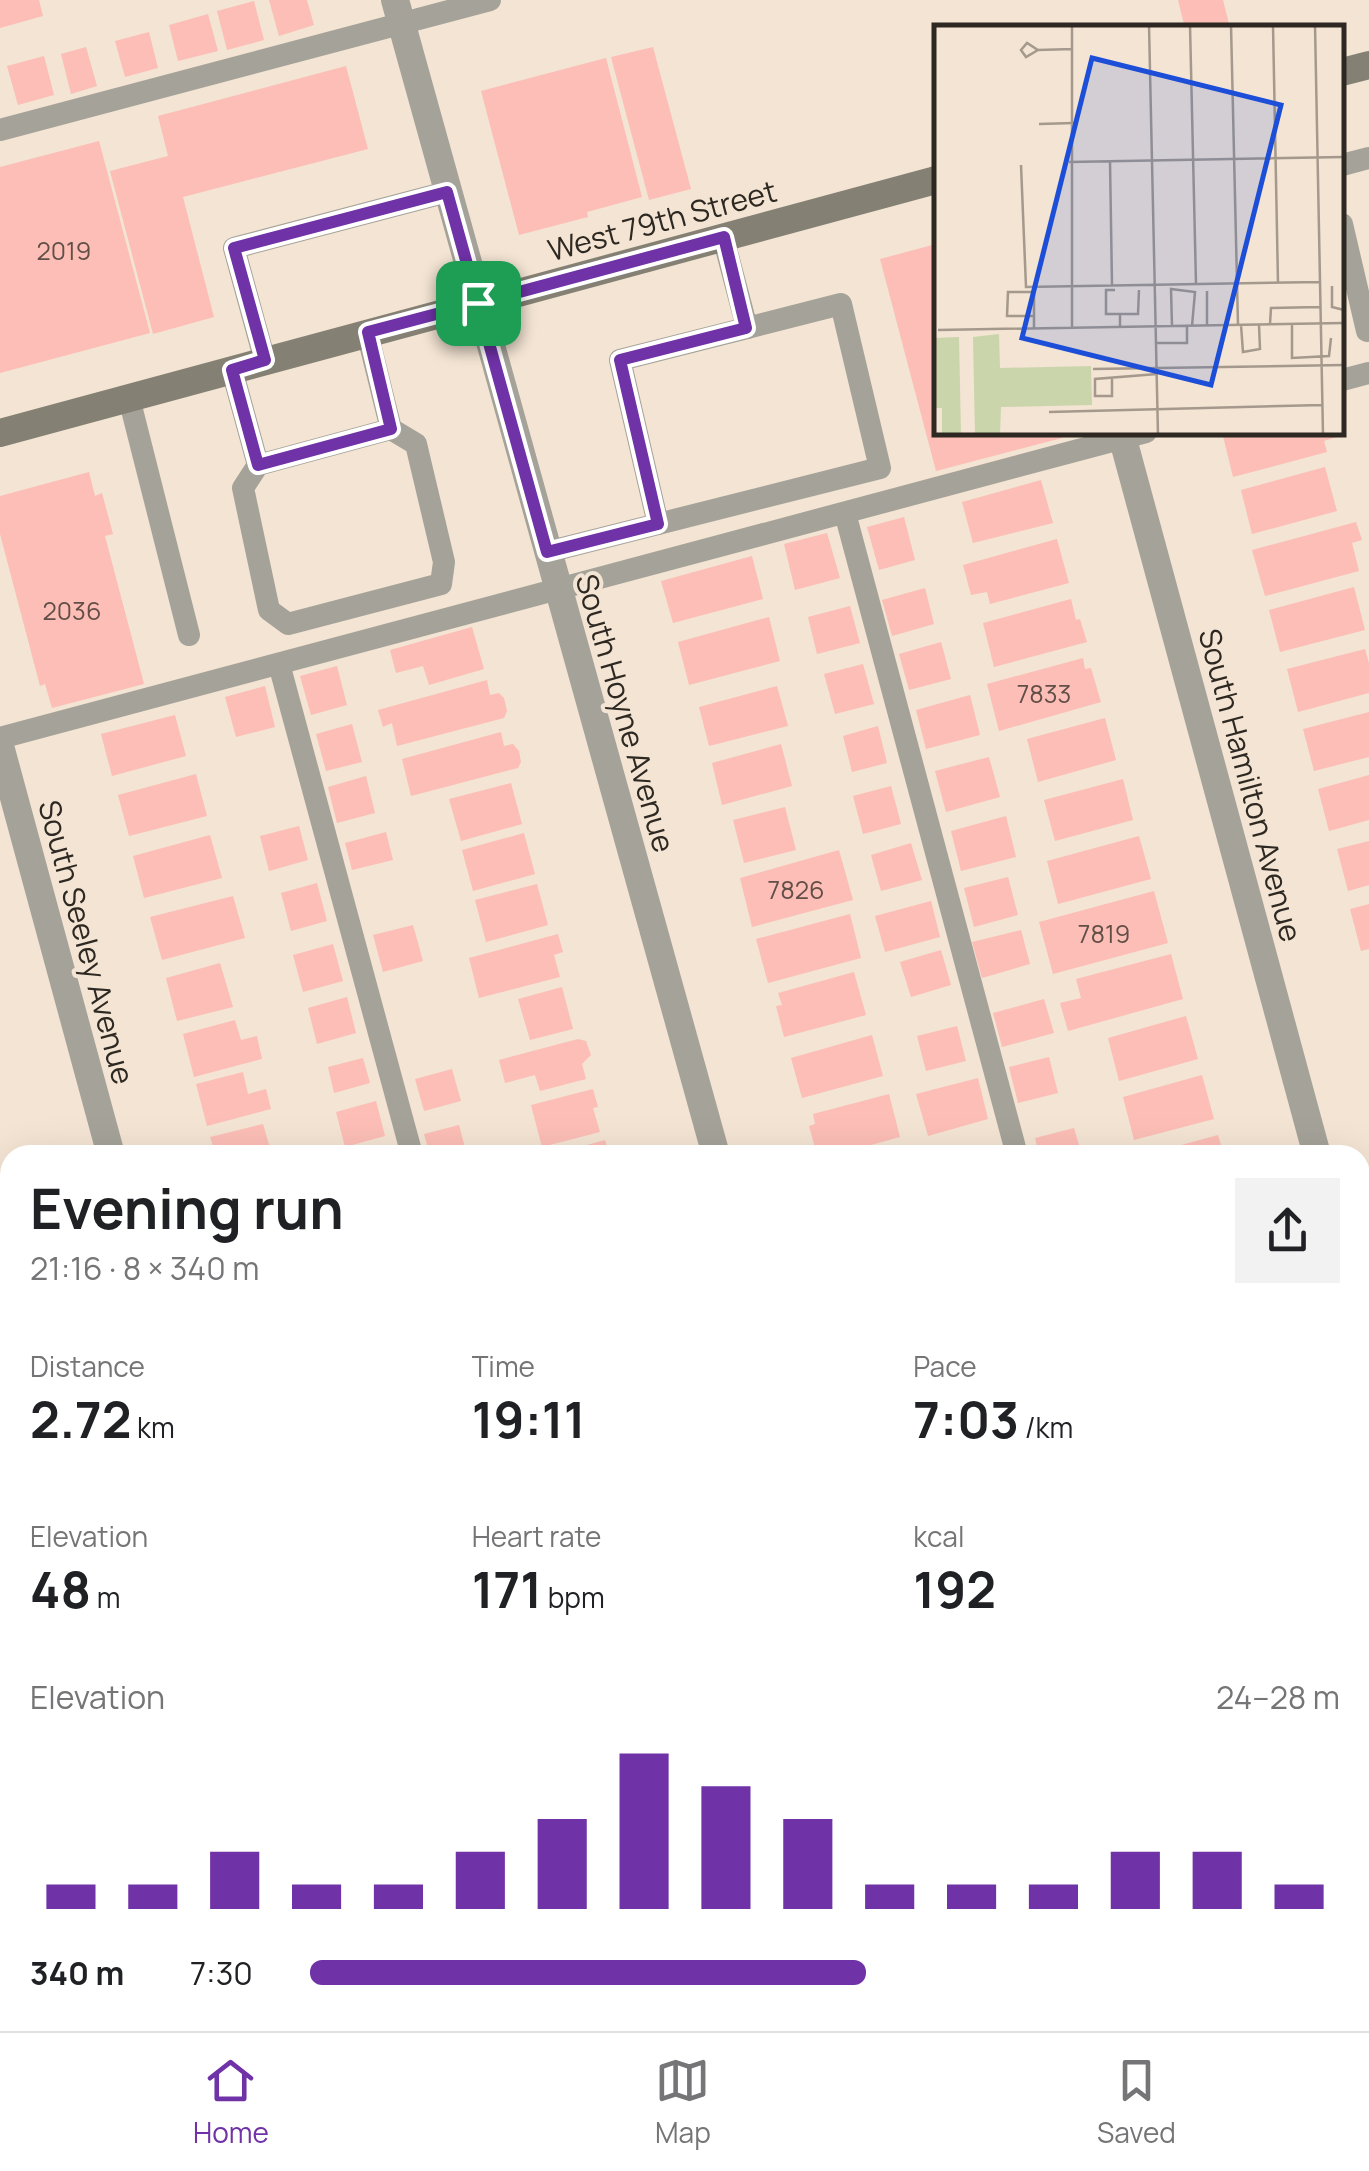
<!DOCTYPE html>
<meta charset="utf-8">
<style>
:root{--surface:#fff;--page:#f2f2f2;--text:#202124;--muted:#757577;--line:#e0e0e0;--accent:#6f32a7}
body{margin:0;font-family:Manrope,sans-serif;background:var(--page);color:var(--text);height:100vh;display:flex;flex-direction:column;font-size:38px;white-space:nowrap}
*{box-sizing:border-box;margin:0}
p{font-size:32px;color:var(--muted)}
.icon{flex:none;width:55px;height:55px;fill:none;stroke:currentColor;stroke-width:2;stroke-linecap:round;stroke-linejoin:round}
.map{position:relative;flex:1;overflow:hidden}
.drawer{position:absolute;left:0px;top:1145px;width:1370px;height:888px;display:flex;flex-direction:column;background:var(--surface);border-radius:30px 30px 0 0;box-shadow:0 10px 40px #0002}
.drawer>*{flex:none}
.pin{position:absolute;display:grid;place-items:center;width:85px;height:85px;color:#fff;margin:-42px;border-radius:20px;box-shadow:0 5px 15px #0006}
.round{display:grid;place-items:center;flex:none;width:105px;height:105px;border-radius:0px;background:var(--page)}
.head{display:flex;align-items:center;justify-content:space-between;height:170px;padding:0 30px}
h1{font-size:55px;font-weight:700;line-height:75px}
.stats{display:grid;grid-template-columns:repeat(3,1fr);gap:15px;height:170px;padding:10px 30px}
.stats div{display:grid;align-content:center}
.stats b{font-size:50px;font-weight:700}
.stats small{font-size:28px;font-weight:400}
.stats p{font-size:28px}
.chart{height:280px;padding:20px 30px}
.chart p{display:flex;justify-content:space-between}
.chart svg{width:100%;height:180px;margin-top:10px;stroke:var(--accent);stroke-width:6}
ul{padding:0 30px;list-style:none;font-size:32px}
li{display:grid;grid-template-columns:160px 120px 1fr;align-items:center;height:75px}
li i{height:25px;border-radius:12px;background:var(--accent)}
.menu{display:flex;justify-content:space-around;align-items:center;height:140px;border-top:2px solid var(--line);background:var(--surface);font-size:28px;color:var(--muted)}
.menu a{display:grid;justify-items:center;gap:5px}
.menu .active{color:var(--accent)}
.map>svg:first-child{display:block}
.building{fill:#fcbeb6}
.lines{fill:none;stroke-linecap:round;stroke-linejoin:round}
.service{stroke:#a5a299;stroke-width:22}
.minor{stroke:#a5a299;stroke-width:28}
.secondary{stroke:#858074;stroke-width:28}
.route-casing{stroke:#fff;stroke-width:20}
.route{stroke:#6f32a7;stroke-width:12}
.labels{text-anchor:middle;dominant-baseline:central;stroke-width:8;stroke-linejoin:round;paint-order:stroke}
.number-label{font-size:25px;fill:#614e46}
.street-label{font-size:30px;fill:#2d2821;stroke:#f3e4d3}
.inset-road{fill:none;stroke:#a4998c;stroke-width:2.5}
.view{fill:#1d4ed8;fill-opacity:0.15;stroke:#1d4ed8;stroke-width:5}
.inset-edge{fill:none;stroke:#2d2821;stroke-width:5}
</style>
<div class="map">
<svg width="1369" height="2031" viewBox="0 0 1369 2031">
<rect width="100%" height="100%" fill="#f3e4d3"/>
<g class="building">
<polygon points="0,0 39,0 43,16 0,28"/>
<polygon points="269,0 307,0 314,25 279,36"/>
<polygon points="1178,0 1223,0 1230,28 1185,28"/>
<polygon points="254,1 264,40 227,50 217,11"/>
<polygon points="208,14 218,51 178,61 169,25"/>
<polygon points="149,32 158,68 125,77 115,41"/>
<polygon points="86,47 97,86 71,94 61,54"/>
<polygon points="653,47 691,189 649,200 611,57"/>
<polygon points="44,56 54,95 18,105 7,66"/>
<polygon points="606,58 642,197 587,212 588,217 519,235 481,91"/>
<polygon points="346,66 368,149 183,197 214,317 153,334 110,171 168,156 158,116"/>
<polygon points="99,141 150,333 0,373 0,167"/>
<polygon points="936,244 936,432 1061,432 1062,438 936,471 880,259"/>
<polygon points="1222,432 1336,432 1337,437 1324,441 1327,452 1233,477"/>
<polygon points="1325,467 1337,511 1252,534 1241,490"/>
<polygon points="89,472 95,496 102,493 113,534 105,536 144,684 52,708 45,684 40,686 0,534 0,496"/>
<polygon points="1041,480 1053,523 973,543 962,502"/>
<polygon points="904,517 915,560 879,570 867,527"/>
<polygon points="1356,522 1362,540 1352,543 1359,571 1265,596 1252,550"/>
<polygon points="827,533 840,578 795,590 784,544"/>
<polygon points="1057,539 1069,583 990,604 987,592 971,595 963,565"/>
<polygon points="752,556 763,599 673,623 661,581"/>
<polygon points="1354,587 1365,630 1280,652 1269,610"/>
<polygon points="925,588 934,624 892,636 882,600"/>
<polygon points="1071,599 1076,620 1080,619 1087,642 994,667 983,623"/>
<polygon points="850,606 860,643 817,654 808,617"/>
<polygon points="769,617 780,661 689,685 678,642"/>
<polygon points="472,627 484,669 429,685 423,666 396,673 390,650"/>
<polygon points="941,642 951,679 909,690 899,654"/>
<polygon points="1365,649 1369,663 1369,693 1298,712 1287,669"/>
<polygon points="1083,658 1085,669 1091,668 1101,702 999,731 987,684"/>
<polygon points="863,664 874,704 835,714 824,674"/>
<polygon points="337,666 347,705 311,715 300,676"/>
<polygon points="487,680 490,695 499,693 504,698 507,711 504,718 397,746 392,723 383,727 378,710"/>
<polygon points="265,686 275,727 236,737 225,697"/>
<polygon points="777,686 788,726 709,746 699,707"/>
<polygon points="970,695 980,735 926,749 916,710"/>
<polygon points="1369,712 1369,757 1314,771 1303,729"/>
<polygon points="175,715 186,756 112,776 101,734"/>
<polygon points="1105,718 1116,760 1038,782 1027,739"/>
<polygon points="352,724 362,762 326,771 316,734"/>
<polygon points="878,726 887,763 852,772 843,736"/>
<polygon points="501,732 504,746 513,744 519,751 521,762 518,768 411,796 402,759"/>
<polygon points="781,744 792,786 722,805 712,763"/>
<polygon points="989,757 1000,797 946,812 935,771"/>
<polygon points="196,774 207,816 129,836 118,795"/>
<polygon points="1369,775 1369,820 1329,831 1318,789"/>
<polygon points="366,776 375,813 337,823 328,787"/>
<polygon points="1123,779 1133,820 1055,841 1044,800"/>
<polygon points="511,783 522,824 461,841 449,799"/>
<polygon points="891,786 901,824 863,834 853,796"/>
<polygon points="785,807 796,850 744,863 733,820"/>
<polygon points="1006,816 1016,857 961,871 951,831"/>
<polygon points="299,826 308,860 269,871 260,836"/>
<polygon points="386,832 393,860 352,870 345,843"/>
<polygon points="524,833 535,874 473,891 462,850"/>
<polygon points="210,835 222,878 144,898 133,856"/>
<polygon points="1139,836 1151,879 1058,904 1047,861"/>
<polygon points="1369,841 1369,885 1348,891 1337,849"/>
<polygon points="911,843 922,880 881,891 871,855"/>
<polygon points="839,850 853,900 752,927 740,878"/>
<polygon points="1008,877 1018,915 974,927 964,888"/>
<polygon points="317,883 327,921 291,931 281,893"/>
<polygon points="537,884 548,925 486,942 475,900"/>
<polygon points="1154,891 1168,943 1053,974 1039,922"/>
<polygon points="233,896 245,938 162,960 150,917"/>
<polygon points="931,901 940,937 885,952 875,916"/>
<polygon points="1369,904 1369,949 1361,951 1350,909"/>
<polygon points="850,914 861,958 768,983 756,939"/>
<polygon points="413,925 423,961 383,972 373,935"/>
<polygon points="1021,930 1030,964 982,978 972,942"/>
<polygon points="558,934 563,952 554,955 560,977 479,998 469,958"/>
<polygon points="333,944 343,981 303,992 293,955"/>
<polygon points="941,950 951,985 911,997 900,962"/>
<polygon points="1171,954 1183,999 1068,1031 1060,1003 1081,998 1076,979"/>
<polygon points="220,963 233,1007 177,1021 166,978"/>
<polygon points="854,972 866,1015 784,1037 776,1006 782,1005 778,993"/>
<polygon points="562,987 573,1029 530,1040 518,999"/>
<polygon points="347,997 356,1033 317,1044 308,1008"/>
<polygon points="1044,999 1054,1033 1002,1047 993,1013"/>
<polygon points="1186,1016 1198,1059 1119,1081 1108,1038"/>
<polygon points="235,1020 241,1040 257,1036 262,1059 194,1077 183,1034"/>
<polygon points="957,1026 966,1061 926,1071 917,1036"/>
<polygon points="872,1035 883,1076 802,1098 791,1058"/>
<polygon points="578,1039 586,1041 591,1055 582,1064 586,1079 540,1091 535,1075 505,1083 499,1060"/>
<polygon points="1049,1057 1058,1093 1018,1103 1009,1067"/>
<polygon points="363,1058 370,1083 334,1093 328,1067"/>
<polygon points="452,1069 461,1101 424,1111 415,1079"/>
<polygon points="243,1072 248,1094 266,1089 271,1109 207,1126 196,1084"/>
<polygon points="1202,1075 1214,1119 1134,1140 1123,1097"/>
<polygon points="978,1078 988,1119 928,1136 916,1094"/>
<polygon points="593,1089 598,1107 593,1108 600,1132 542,1147 531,1105"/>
<polygon points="889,1094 900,1137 835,1155 817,1155 809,1126 815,1124 813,1114"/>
<polygon points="376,1101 385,1136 345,1147 336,1112"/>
<polygon points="263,1124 272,1155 216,1155 210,1137"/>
<polygon points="459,1125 467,1155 430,1155 424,1134"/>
<polygon points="1074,1128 1081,1152 1071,1155 1039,1155 1035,1138"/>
<polygon points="1218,1135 1224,1155 1148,1155 1148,1154"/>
<polygon points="605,1140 609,1155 555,1155 555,1154"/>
<polygon points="10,1189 10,1235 0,1238 0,1192"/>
<polygon points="10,1244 10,1289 0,1292 0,1247"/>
<polygon points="10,1299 10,1345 0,1348 0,1302"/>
<polygon points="10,1355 10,1398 0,1401 0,1358"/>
<polygon points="10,1409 10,1452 0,1455 0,1411"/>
<polygon points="10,1715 10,1751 0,1754 0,1718"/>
<polygon points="10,1772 10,1807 3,1809 0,1799 0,1774"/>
<polygon points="1369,1849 1369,1897 1360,1899 1360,1852"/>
<polygon points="1369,1922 1369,1970 1360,1972 1360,1924"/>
<polygon points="10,1977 10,2022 0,2025 0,1980"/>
<polygon points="1369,1995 1369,2031 1347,2031 1344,2022 1360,2022 1360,1998"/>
<polygon points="153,2022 223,2022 223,2024 196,2031 156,2031"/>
<polygon points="461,2022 495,2022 497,2027 512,2022 523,2022 525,2031 453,2031 451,2025"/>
<polygon points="791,2022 836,2022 838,2031 793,2031"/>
<polygon points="1055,2022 1135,2022 1135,2024 1108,2031 1057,2031"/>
<polygon points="1265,2022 1313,2022 1315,2031 1267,2031"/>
</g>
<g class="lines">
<g class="service">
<polyline points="0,130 490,0"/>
<polyline points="1342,165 1369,158"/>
<polyline points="1342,224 1367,331 1369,330"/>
<polyline points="367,332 391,429 416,444 444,562 441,584 288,624 269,610 243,488 258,465 391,429"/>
<polyline points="265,361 234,248 447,192"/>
<polyline points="232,370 258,465"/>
<polyline points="1342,380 1369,373"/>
<polyline points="129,398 189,635"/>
<polyline points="845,513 1017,1155"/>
<polyline points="658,524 620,360 747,328"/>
<polyline points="547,552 880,468 841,304 747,328 723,237"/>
<polyline points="279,664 412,1155"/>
<polyline points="0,738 1146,432"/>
<polyline points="0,1860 10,1897"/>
<polyline points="44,2022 46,2031"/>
<polyline points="648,2022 650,2031"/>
</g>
<g class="minor">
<polyline points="395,0 716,1155"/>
<polyline points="1121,432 1317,1155"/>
<polyline points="0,746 111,1155"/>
<polyline points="1360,1458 1369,1496"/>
<polyline points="0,1645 10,1642"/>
<polyline points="348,2022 350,2031"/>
<polyline points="951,2022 953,2031"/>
</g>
<g class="secondary">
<polyline points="1342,72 1369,65"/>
<polyline points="0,433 936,180"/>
</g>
</g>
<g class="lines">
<g class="route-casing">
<polyline id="route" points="478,303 368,332 391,429 258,465 232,370 265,360 234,248 447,192 547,552 658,524 620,360 746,328 724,237 478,303"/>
</g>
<use href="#route" class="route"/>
</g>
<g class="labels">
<g class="number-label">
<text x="64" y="250">2019</text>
<text x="72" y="610">2036</text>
<text x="1044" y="693">7833</text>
<text x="796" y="889">7826</text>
<text x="1104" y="933">7819</text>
</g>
<g class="street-label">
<text transform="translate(662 220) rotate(-15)">West 79th Street</text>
<text transform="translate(626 713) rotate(74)">South Hoyne Avenue</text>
<text transform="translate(1251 785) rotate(75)">South Hamilton Avenue</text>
<text transform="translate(87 942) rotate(75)">South Seeley Avenue</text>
</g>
</g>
<g transform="translate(934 25)">
<rect width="410" height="410" fill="#f3e4d3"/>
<path d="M 65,309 L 66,343 L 157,341 L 158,380 L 67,382 L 66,410 L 41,410 L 39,312 ZM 25,312 L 27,410 L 8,410 L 8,383 L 0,383 L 0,313 Z" fill="#cad5ab"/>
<path class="inset-road" d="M 138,0 L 138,303M 215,0 L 224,410M 256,0 L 262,259M 297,0 L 304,300M 339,0 L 344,258M 381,0 L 389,410M 104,25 L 92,32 L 87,25 L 93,18 L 104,25 L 139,24M 105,99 L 140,98M 176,136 L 178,260M 135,137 L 410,132M 87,140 L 92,262 L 386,257M 398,261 L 398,282 L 410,285M 181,265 L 172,265 L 172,289 L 186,289 L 186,302M 273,266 L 273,301M 186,289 L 204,289 L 205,265M 336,299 L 337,283 L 386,282M 358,299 L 358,333 L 395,331 L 397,313M 307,300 L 309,327 L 326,324 L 325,300M 238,301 L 237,264 L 261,267 L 258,301M 100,304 L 100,267 L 74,267 L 73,291 L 100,291M 4,305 L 410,298M 222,318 L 253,318 L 253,301M 159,344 L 410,340M 178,354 L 178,371 L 161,371 L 161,354 L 223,349M 115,387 L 388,380"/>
<path class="view" d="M 158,33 L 347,80 L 277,360 L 88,313 Z"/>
<rect width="410" height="410" class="inset-edge"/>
</g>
</svg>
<div class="pin" style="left:478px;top:303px;background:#1e9e55"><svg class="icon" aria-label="arrive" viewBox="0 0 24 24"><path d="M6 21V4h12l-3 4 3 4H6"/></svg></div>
<section class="drawer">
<div class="head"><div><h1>Evening run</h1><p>21:16 · 8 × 340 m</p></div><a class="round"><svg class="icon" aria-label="share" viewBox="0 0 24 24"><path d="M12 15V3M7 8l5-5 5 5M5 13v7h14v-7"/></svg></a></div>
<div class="stats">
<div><p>Distance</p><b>2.72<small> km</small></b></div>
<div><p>Time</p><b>19:11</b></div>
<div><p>Pace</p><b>7:03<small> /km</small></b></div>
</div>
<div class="stats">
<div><p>Elevation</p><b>48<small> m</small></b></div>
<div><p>Heart rate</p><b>171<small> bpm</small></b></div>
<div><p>kcal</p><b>192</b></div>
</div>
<div class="chart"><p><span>Elevation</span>24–28 m</p>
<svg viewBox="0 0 160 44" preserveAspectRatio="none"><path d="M5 44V38M15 44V38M25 44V30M35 44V38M45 44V38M55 44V30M65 44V22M75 44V6M85 44V14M95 44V22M105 44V38M115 44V38M125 44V38M135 44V30M145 44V30M155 44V38"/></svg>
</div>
<ul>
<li><b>340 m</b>7:30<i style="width:54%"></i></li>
</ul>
</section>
</div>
<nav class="menu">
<a class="active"><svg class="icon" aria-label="home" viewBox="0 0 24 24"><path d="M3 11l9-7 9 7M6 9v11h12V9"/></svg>Home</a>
<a><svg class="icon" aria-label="map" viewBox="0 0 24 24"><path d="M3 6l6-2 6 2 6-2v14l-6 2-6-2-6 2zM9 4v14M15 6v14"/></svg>Map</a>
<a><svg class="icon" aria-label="saved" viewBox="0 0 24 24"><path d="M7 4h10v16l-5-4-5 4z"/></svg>Saved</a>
</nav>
